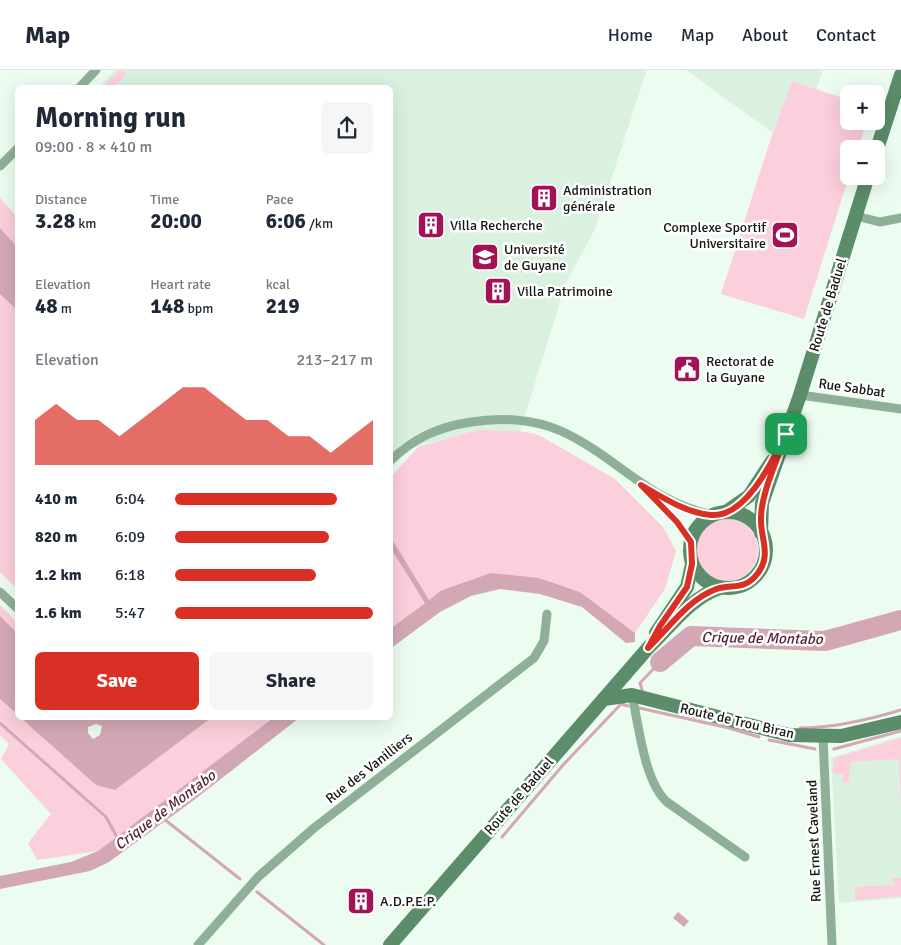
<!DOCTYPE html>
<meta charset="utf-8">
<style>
:root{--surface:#fff;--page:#f6f6f7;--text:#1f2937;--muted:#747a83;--line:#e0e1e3;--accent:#d93025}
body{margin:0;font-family:Signika,sans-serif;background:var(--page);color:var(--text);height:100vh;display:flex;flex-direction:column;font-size:19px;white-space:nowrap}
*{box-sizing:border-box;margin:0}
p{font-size:16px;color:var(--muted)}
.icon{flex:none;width:28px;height:28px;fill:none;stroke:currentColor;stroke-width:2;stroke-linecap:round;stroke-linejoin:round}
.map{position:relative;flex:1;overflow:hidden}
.sheet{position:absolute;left:15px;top:15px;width:378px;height:635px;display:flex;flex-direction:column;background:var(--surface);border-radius:8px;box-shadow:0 5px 20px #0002}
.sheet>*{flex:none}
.fabs{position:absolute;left:840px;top:15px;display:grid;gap:10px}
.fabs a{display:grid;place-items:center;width:45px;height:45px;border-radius:8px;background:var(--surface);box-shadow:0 5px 20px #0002;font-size:25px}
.pin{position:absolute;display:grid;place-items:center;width:42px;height:42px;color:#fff;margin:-21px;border-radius:10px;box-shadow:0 2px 8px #0006}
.round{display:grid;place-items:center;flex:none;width:52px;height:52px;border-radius:8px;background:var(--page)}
.head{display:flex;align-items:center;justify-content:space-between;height:85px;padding:0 20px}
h1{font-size:28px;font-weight:700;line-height:38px}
.metrics{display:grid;grid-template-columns:repeat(3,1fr);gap:8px;height:85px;padding:5px 20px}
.metrics div{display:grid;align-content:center}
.metrics b{font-size:21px;font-weight:700}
.metrics small{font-size:14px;font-weight:400}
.metrics p{font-size:14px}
.chart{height:140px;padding:10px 20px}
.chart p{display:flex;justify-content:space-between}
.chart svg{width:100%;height:90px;margin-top:5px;fill:var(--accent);opacity:.7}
.cta{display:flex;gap:10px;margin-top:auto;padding:10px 20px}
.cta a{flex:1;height:58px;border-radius:8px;background:var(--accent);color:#fff;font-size:20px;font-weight:700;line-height:58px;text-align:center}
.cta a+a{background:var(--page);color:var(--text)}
ul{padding:0 20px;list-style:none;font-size:16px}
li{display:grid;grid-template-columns:80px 60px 1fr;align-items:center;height:38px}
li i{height:12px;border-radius:6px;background:var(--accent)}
header{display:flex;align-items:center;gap:30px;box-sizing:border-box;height:70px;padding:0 25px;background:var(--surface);border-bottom:1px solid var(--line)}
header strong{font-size:24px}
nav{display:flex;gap:28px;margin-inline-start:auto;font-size:18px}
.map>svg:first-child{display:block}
.built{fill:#daf1e0}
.green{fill:#fbcfdb}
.water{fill:#d3a8b4;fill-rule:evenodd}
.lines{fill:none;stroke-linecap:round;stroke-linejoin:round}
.stream{stroke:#d3a8b4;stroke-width:3}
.river{stroke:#d3a8b4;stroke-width:20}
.minor{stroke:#8fb098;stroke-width:9}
.secondary{stroke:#5b8d6a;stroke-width:14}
.route-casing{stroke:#fff;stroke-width:10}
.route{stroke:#d93025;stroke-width:6}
.labels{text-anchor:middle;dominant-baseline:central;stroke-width:5;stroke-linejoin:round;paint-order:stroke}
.poi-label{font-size:14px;fill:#121713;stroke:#fff;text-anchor:start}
.street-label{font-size:14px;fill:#121713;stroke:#fff}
.water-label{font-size:15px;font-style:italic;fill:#582236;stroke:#fff}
</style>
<header>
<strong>Map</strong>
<nav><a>Home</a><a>Map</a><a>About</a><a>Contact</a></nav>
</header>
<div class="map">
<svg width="901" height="875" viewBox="0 0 901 875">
<rect width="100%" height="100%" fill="#ecfcf0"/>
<g class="built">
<polygon points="115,0 647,0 594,161 566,213 520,361 477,360 390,384 390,18 98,18"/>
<polygon points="686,0 823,0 817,19 792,11 773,63"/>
<polygon points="901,666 901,828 839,833 831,688"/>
</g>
<g class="green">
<polygon points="120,0 127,4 113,17 102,17"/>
<polygon points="792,11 849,30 849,51 867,51 858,79 849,79 849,106 804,249 721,224 769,74"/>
<polygon points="0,128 18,148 17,519 0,502"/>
<polygon points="477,360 520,361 539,365 615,409 663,457 676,481 665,519 635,563 580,522 539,508 440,521 390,559 390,408 418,377"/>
<circle cx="727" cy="480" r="31"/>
<polygon points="0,535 17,552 17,563 0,546"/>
<polygon points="0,629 17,644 18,648 21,648 115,720 211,648 273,648 98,781 37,790 28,773 51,744 1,689 9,674 0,665"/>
<polygon points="901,668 901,736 899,689 850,692 849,712 843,713 843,704 833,704 834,688"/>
<polygon points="891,808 901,808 901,826 855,830 855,817 896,815"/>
</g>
<g class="water">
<polygon points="0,158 17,177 17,240 0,224"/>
<polygon points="390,466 429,530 440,521 491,503 539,508 580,522 635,563 635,572 626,573 582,537 540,524 500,519 471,526 440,542 390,579 390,559 425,533 390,477"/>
<polygon points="0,546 17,563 17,644 0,629"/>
<path d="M 21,648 L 211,648 L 115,720 L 96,715 ZM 96,654 L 102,656 L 100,665 L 93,669 L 88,663 L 88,657 Z"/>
<polygon points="273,648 299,648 194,730 109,792 90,801 0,819 0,806 71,792 98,781"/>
<polygon points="678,842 689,851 684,857 673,848"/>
</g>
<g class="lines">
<g class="stream">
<polyline points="643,623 640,613 660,592"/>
<polyline points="639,638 729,658 759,667"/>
<polyline points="0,653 106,747 118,769"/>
<path d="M 800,658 C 835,658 868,650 901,640"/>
<polyline points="769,670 815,679"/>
<polyline points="834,679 901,661"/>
<polyline points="164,749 240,809"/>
<polyline points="502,767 563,695 621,634 628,636"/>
<polyline points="257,822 324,875"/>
</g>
<polyline class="river" points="660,592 691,566 825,571 901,550"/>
<g class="minor">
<polyline points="79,18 96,0"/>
<polyline points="0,96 18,78"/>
<polyline points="856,146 880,152 901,148"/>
<polyline points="800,325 901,339"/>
<path d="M 390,391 C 414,368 438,357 471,352 C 500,347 534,349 561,361 C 618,387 647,431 713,445"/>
<polyline points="650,424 677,452 691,472"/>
<polyline points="0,522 18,539"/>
<path d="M 632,625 C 639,656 644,711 667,732 L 745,787"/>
<polyline points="823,667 832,875"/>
<polyline points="198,875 258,807 314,758 534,588 544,571 547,544"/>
</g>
<g class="secondary">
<polyline points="876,82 901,5"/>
<polyline points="726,442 749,426 772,391"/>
<circle cx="728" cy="480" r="38"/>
<polyline points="761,463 762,433 800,325 868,106"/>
<polyline points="656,563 687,517 692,494"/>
<polyline points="604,629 632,625 789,665 841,666 901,652"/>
<path d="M 390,875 L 648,578 C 670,557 691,527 720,518"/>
</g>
</g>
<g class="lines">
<g class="route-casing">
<path id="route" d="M 786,364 C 778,389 761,423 761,448 C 760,468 772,484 758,503 C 744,522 731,513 714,520 C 688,530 668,559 648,578 L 660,556 L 687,517 L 692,494 L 691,472 L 677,452 L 641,415 C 662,427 686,443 711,445 C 746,448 773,390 786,364 Z"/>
</g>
<use href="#route" class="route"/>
</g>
<defs>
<g id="building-square" transform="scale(1.4375)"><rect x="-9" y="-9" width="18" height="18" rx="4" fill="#a21257" stroke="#fff"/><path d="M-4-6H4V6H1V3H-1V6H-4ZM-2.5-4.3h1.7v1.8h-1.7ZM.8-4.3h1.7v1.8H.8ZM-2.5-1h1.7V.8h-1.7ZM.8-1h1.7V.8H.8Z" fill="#fff"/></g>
<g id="stadium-square" transform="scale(1.4375)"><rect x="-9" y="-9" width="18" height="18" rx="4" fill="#a21257" stroke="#fff"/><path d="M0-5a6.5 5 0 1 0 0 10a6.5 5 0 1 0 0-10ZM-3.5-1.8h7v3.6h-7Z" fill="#fff"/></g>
<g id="university-square" transform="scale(1.4375)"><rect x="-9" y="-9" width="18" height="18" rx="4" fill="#a21257" stroke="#fff"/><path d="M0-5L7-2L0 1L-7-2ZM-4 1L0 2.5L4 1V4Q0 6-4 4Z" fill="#fff"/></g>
<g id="civic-square" transform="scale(1.4375)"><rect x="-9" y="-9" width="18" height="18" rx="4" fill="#a21257" stroke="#fff"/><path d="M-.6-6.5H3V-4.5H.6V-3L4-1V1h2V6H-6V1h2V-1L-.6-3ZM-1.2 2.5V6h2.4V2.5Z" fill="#fff"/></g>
</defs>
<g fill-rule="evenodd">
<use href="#building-square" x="544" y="128"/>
<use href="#building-square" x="431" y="155"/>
<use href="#stadium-square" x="785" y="165"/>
<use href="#university-square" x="485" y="187"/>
<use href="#building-square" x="498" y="221"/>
<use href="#civic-square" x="687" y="299"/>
<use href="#building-square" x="361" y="831"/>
</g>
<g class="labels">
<g class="poi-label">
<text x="563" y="120">Administration<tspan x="563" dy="16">générale</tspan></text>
<text x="450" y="155">Villa Recherche</text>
<text x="766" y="157" text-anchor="end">Complexe Sportif<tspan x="766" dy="16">Universitaire</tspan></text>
<text x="504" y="179">Université<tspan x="504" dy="16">de Guyane</tspan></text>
<text x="517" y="221">Villa Patrimoine</text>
<text x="706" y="291">Rectorat de<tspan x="706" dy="16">la Guyane</tspan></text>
<text x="380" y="831">A.D.P.E.P.</text>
</g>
<g class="street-label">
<text transform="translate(828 235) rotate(-73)">Route de Baduel</text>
<text transform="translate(852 318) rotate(8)">Rue Sabbat</text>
<text transform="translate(737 651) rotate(13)">Route de Trou Biran</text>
<text transform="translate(369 698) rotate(-38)">Rue des Vanilliers</text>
<text transform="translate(519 726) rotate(-49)">Route de Baduel</text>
<text transform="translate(814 771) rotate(-92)">Rue Ernest Caveland</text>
</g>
<g class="water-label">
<text transform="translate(762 568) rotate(1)">Crique de Montabo</text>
<text transform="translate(165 740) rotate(-37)">Crique de Montabo</text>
</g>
</g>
</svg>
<div class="fabs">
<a>+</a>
<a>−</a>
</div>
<div class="pin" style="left:786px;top:364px;background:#1e9e55"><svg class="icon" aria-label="arrive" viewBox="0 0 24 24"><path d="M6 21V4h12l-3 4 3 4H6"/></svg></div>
<section class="sheet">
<div class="head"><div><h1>Morning run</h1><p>09:00 · 8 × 410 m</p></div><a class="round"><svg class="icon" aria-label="share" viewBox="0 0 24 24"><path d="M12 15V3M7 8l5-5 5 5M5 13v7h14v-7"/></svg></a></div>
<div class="metrics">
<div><p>Distance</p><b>3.28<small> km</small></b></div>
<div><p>Time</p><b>20:00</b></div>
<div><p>Pace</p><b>6:06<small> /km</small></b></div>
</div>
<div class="metrics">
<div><p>Elevation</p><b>48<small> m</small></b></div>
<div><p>Heart rate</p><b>148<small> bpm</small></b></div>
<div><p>kcal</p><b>219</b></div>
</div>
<div class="chart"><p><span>Elevation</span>213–217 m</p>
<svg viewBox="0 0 160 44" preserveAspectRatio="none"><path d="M0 44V22L10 14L20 22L30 22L40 30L50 22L60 14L70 6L80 6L90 14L100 22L110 22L120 30L130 30L140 38L150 30L160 22V44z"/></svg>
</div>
<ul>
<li><b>410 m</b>6:04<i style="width:82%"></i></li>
<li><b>820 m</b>6:09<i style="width:78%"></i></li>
<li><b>1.2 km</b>6:18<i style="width:71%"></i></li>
<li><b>1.6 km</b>5:47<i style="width:100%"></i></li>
</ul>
<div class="cta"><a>Save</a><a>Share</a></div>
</section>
</div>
